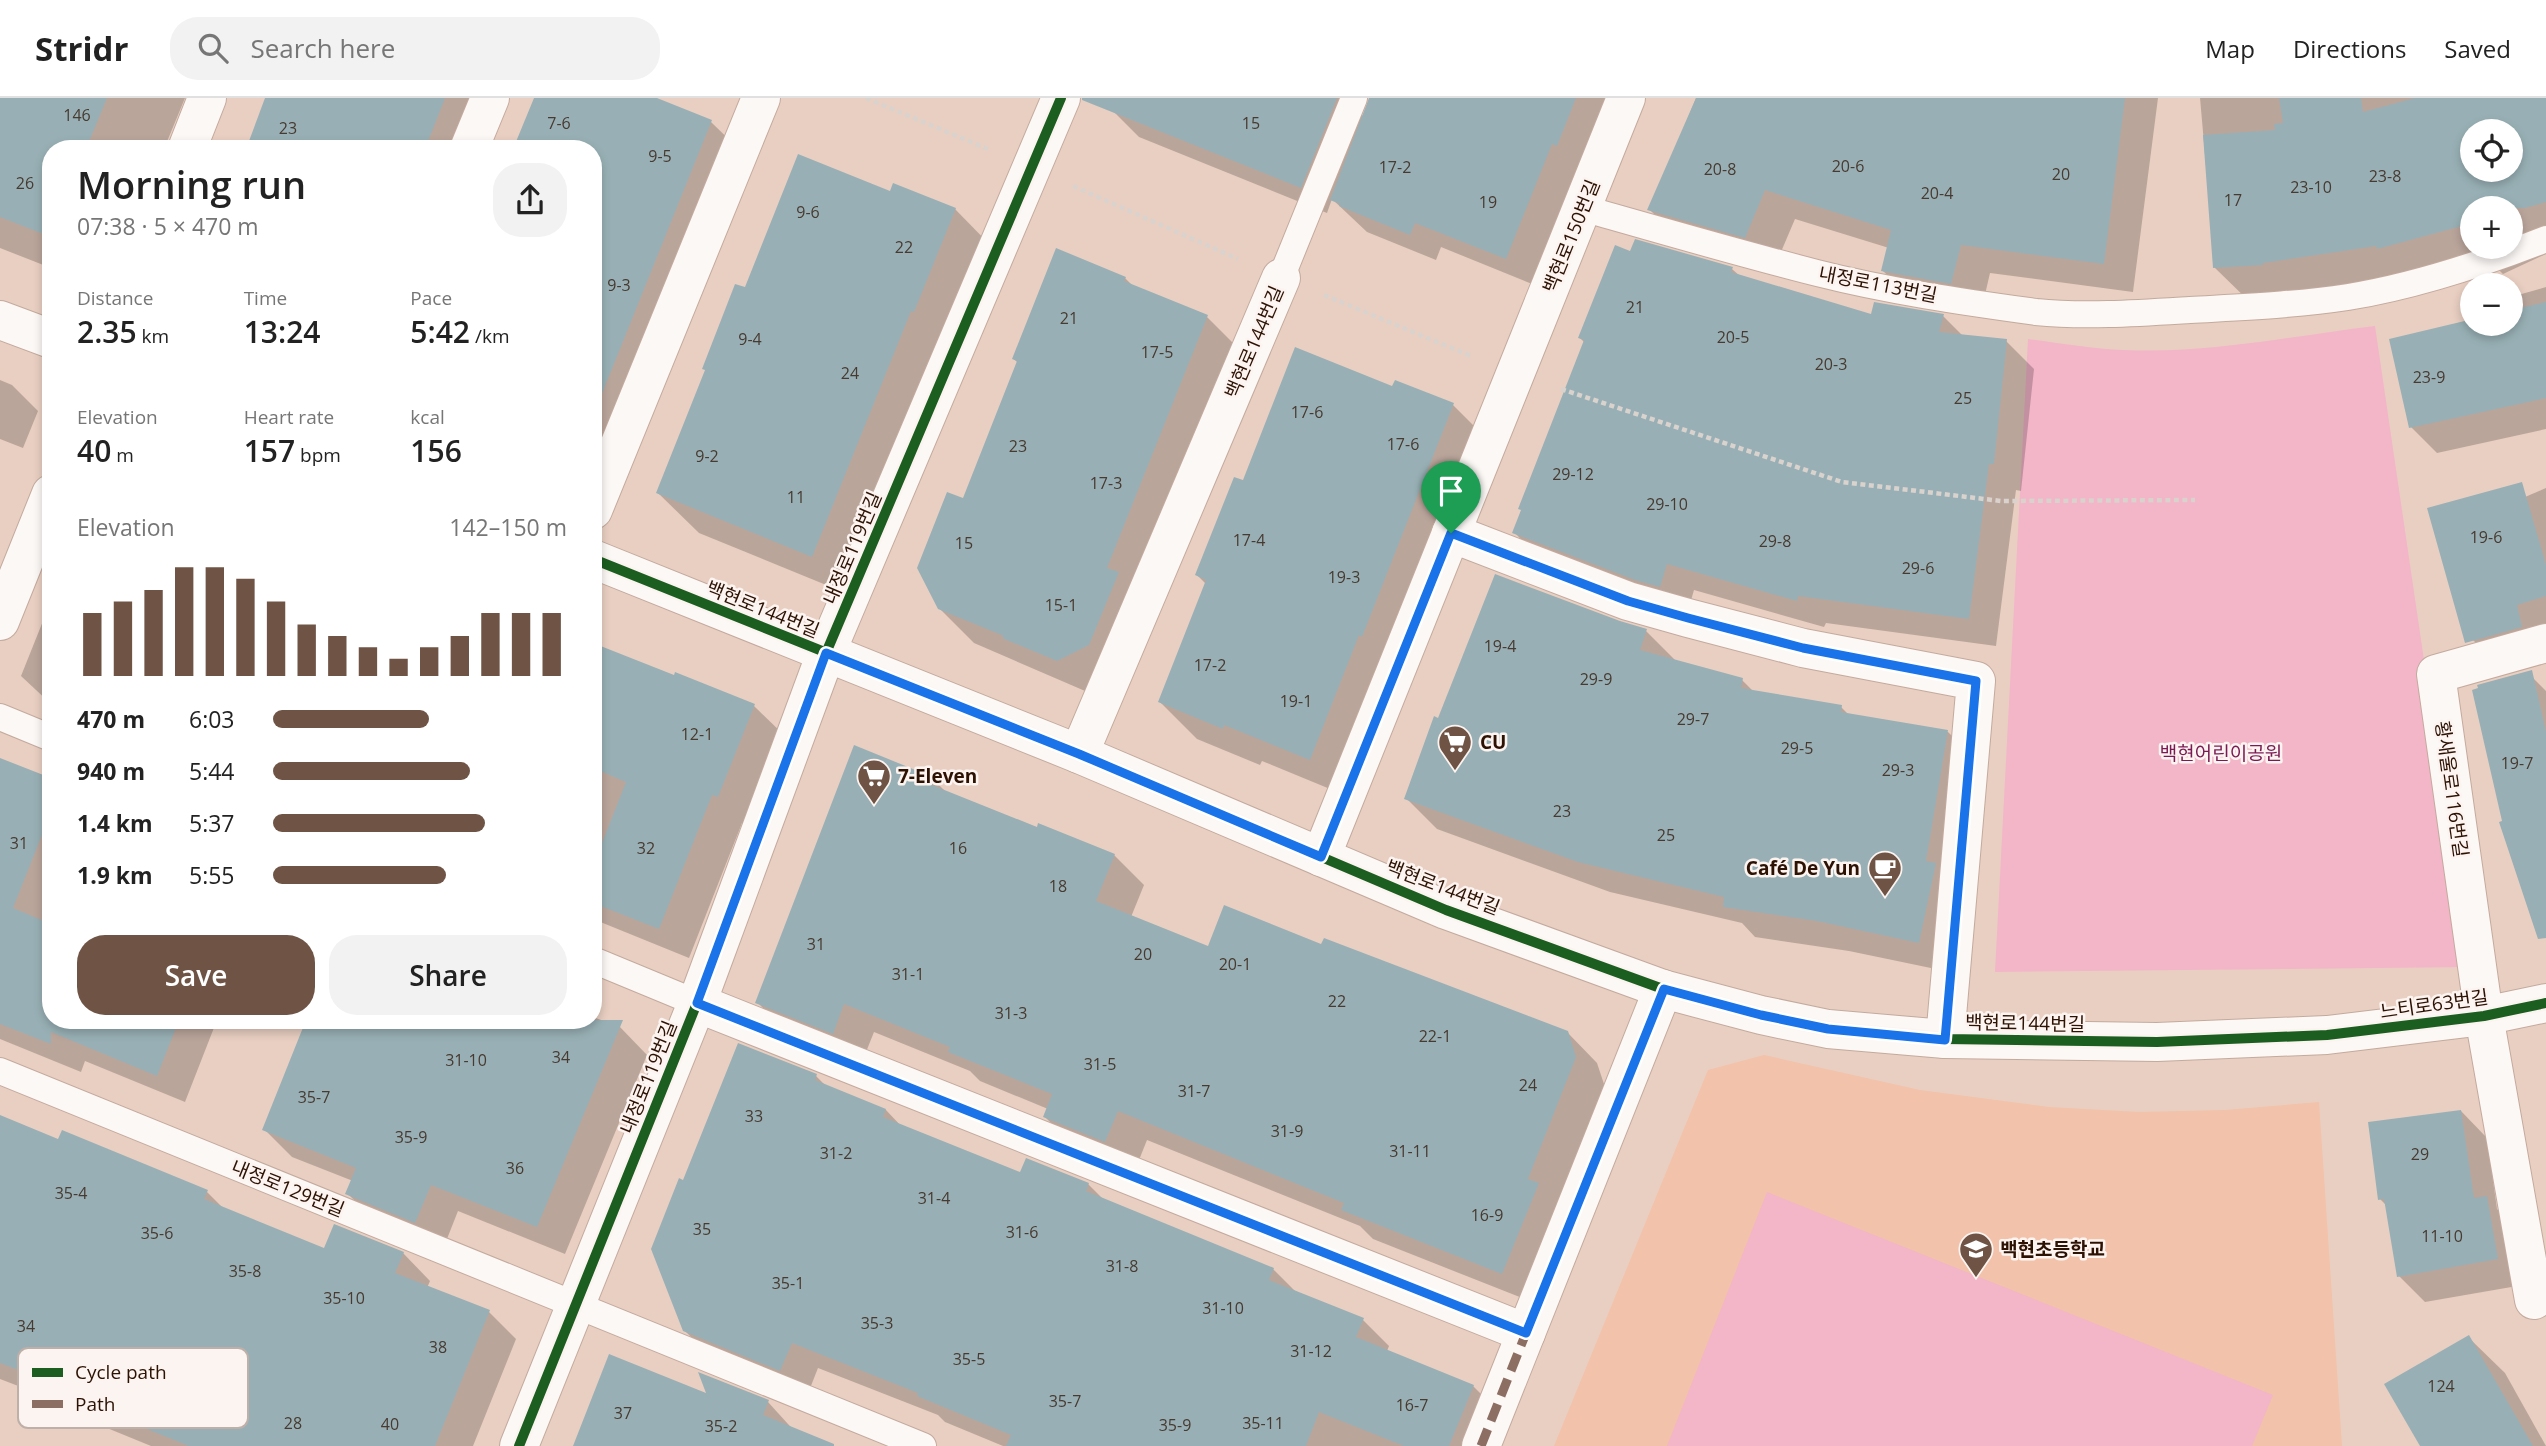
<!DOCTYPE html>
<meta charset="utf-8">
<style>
:root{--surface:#fff;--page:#f2f2f2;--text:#222;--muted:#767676;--line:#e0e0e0;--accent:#6f5446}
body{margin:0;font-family:"Open Sans","Noto Sans KR",sans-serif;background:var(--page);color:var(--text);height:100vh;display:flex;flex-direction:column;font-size:26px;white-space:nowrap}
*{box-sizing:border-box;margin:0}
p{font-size:23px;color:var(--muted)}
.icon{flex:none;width:38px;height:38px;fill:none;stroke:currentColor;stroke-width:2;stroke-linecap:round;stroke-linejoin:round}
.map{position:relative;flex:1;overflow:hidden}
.side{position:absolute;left:42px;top:42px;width:560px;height:889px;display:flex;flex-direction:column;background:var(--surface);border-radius:28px;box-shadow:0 4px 10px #0003}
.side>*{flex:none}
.controls{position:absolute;left:2460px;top:21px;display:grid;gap:14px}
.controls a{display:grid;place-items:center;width:63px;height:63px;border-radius:50%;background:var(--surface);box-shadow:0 4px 10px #0003;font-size:35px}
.pin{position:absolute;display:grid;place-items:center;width:60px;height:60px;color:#fff;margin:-72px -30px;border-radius:50% 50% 50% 0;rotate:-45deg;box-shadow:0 0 7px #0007}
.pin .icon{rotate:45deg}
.round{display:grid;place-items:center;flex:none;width:74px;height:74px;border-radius:28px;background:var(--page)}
.headline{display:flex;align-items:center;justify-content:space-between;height:119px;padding:0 35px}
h1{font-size:38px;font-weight:600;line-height:52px}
.metrics{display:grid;grid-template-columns:repeat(3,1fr);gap:10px;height:119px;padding:7px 35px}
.metrics div{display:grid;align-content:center}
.metrics b{font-size:30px;font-weight:600}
.metrics small{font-size:19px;font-weight:400}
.metrics p{font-size:19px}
.chart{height:196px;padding:14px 35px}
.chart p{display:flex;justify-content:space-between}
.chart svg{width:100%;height:126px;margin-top:7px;stroke:var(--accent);stroke-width:6}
.primary-button{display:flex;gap:14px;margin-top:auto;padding:14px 35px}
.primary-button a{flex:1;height:80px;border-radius:28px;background:var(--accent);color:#fff;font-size:28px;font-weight:600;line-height:80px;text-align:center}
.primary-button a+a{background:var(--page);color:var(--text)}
ul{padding:0 35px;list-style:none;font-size:23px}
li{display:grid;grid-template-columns:112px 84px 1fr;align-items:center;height:52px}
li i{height:18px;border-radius:9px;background:var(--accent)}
header{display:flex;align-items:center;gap:42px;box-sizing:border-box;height:98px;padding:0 35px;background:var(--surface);border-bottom:2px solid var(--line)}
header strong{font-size:33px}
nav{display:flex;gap:38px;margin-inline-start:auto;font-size:24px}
.search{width:490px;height:63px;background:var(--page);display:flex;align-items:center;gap:18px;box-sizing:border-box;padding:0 24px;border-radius:28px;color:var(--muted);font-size:26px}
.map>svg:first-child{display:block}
.built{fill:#f2c2aa}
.green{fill:#f3b5c8}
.shadow{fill:#0003;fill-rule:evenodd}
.building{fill:#98b0b5;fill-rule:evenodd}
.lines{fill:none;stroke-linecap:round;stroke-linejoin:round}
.lane-casing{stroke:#c4aa9d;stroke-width:28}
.street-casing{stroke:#c4aa9d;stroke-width:40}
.path{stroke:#dad2cd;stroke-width:4.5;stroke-dasharray:5 3.5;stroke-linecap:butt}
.lane{stroke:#fcf8f6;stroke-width:26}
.street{stroke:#fcf8f6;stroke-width:38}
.quiet{stroke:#8d6e63;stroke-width:9;stroke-dasharray:18 9;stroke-linecap:butt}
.cycleway-casing{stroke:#fcf4f0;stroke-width:15}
.cycleway{stroke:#1b5e20;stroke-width:10}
.route-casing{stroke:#fff;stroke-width:14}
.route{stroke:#1a73e8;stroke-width:9}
.labels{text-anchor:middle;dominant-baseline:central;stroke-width:5;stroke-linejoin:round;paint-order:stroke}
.number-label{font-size:16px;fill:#483a30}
.street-label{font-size:19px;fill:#2d1204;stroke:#fcf4f0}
.poi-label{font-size:19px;font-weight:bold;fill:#2d1204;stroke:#fcf4f0;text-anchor:start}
.park-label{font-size:19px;fill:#7a1a54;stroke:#fcf4f0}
.key{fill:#fcf4f0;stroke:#beb0a9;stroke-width:2}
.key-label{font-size:19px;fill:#2d1204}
</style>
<header>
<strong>Stridr</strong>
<div class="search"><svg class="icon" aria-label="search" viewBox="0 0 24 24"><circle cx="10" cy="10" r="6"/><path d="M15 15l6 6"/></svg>Search here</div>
<nav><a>Map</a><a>Directions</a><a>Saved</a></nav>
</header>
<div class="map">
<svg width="2546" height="1348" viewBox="0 0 2546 1348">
<rect width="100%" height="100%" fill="#e9cfc2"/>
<polygon class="built" points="1764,957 1920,992 2049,1009 2139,1014 2225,1012 2319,1004 2342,1348 1554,1348 1708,972"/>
<g class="green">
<path d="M 2375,228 L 2469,869 L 1995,874 L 2028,241 C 2059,245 2092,251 2124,252 C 2208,256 2292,238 2375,228 Z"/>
<polygon points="1767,1094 2273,1297 2252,1348 1667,1348"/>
</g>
<g class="shadow">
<polygon points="0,0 185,0 164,51 51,51 51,170 0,150"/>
<polygon points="267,0 490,0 470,51 247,51"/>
<polygon points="535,0 653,0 711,24 744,56 593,395 593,51"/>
<polygon points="1118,0 1345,0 1365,20 1391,0 1613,0 1532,186 1441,149 1436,162 1367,134 1332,101 1327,115 1139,39 1113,13"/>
<polygon points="1696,0 2158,0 2133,194 1990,175 1981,214 1913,202 1883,173 1889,150 1795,121 1775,168 1679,141 1650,112"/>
<path d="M 2200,0 L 2546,0 L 2546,156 L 2503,176 L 2493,166 L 2253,207 L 2215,170 ZM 2473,33 L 2511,33 L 2511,72 L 2473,72 ZM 2473,110 L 2511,110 L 2511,149 L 2473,149 Z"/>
<polygon points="891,95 955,111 995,152 853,498 699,435 658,395 746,192"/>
<polygon points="1631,156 1732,171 1741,179 1872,218 1943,218 1964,239 2006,243 2034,271 2021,393 2016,392 1996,548 1826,525 1824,529 1694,492 1687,516 1541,462 1514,434 1585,245 1580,240"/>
<polygon points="1125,180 1134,189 1207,219 1241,253 1092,596 974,545 939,510 964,403 1018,265 1014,261"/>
<polygon points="2546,189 2546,331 2437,355 2411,329 2473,226 2511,226 2511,199"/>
<polygon points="0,282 12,287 38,313 23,350 0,341"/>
<polygon points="1393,290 1453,307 1490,344 1347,698 1262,663 1260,667 1197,641 1160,604 1206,486 1197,477 1244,384"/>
<polygon points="2546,390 2546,531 2490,559 2464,533 2436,437"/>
<polygon points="51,503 51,606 21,578"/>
<polygon points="1646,533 1677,564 1742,582 1754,594 1841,609 1849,617 1948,634 1978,664 1950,874 1849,853 1755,839 1742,825 1610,794 1437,731 1406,700 1439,622"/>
<polygon points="593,547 754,608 784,637 747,727 742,725 689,860 593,821"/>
<polygon points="2533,580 2546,593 2546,831 2504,724"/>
<polygon points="0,662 51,682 51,922 217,922 185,1004 85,963 81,974 0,941"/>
<polygon points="934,682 946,694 1038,731 1114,757 1144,787 1131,819 1208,850 1322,849 1567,934 1597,965 1605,989 1532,1204 1373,1141 1360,1128 1147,1042 1135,1072 1074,1048 1045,1019 1048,1011 980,983 970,973 874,934 862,964 787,934 757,904"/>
<polygon points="593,919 620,929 647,957 565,1156 458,1113 443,1151 375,1123 348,1096 353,1083 292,1059 264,1031 306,925 300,922 593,922"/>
<polygon points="816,978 827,989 886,1012 902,1029 1021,1077 1088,1086 1105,1103 1273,1171 1297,1195 1363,1222 1389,1248 1387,1253 1473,1288 1499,1314 1485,1348 1003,1348 945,1324 938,1317 818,1270 807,1298 711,1259 684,1232 684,1084"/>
<polygon points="2461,1013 2487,1040 2497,1111 2512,1126 2523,1187 2425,1204 2399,1178 2387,1108 2380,1101"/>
<polygon points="0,1019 59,1043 207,1094 224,1111 325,1152 403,1155 430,1183 427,1190 489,1214 516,1241 473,1348 151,1348 85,1321 73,1309 0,1281"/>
<polygon points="2468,1239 2505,1275 2546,1348 2426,1348"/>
<polygon points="709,1298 768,1304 808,1348 575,1348"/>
</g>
<g class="building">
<polygon points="0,0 107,0 86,51 51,51 51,139 0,119"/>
<polygon points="265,0 445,0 425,51 246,51"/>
<polygon points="534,0 657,0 712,22 595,313 593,312 593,51 513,51"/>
<polygon points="1082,0 1337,0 1301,90 1082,2"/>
<polygon points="1369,0 1576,0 1557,48 1552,46 1506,161 1415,125 1410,137 1339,108 1340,106 1330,102"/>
<polygon points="1696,0 2125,0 2104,166 1961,147 1951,186 1881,173 1891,132 1765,92 1745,140 1647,112"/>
<path d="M 2279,0 L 2361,0 L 2363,14 L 2415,0 L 2546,0 L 2546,104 L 2525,110 L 2473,110 L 2473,125 L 2377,151 L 2376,148 L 2263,165 L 2263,167 L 2213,170 L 2203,37 L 2275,32 L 2274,26 L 2283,25 ZM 2473,33 L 2511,33 L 2511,72 L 2473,72 Z"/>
<polygon points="798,56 890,93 893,85 956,110 914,214 911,213 812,459 656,395 705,272 702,271 735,186 745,189"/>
<polygon points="1635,141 1733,169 1731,174 1871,216 1874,204 1944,216 1939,234 2007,241 1994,366 1989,366 1969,521 1798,498 1797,503 1667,466 1660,489 1635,482 1512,435 1521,412 1518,411 1584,242 1578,240 1615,147 1630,153"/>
<polygon points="1056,150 1126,179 1124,183 1208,217 1107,470 1119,474 1089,547 1057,563 1002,540 1004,538 938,511 917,470 947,394 963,400 1017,263 1012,261"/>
<polygon points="2546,204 2546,300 2409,330 2389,241 2473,221 2473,226 2511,226 2511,212"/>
<polygon points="1295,249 1392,288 1395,282 1454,305 1362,539 1359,537 1310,662 1224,627 1223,631 1158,604 1206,482 1195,477 1234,379 1243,382"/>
<polygon points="2522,384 2546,467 2546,498 2517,507 2522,529 2465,545 2427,410"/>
<polygon points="1495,476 1620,523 1647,531 1640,552 1743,580 1741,590 1842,607 1841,614 1948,632 1926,763 1936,765 1919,845 1817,823 1723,809 1724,799 1578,764 1404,701 1434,618 1438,620"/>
<polygon points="593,545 674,577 675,574 755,606 718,699 712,697 659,831 593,805 593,768 626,684 593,670"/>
<polygon points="2532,572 2546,634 2546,840 2538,841 2499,724 2502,723 2472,592 2478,590 2477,587"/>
<polygon points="854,647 935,680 932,687 1037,729 1038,725 1115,756 1096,803 1208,848 1224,807 1321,846 1324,840 1568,933 1576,959 1528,1081 1539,1085 1502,1176 1341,1112 1344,1105 1118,1013 1105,1044 1043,1019 1052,996 948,954 950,949 844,906 833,936 755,905"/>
<polygon points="0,660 51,680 51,714 13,810 51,826 51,922 179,922 157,978 51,934 51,946 0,926"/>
<polygon points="306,922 623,922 537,1129 431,1087 415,1125 345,1096 356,1070 262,1032"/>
<polygon points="738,945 817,976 815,982 886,1011 883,1019 1020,1074 1026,1060 1089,1085 1086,1093 1274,1170 1269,1182 1364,1220 1356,1239 1474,1287 1449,1348 1404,1348 1319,1314 1306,1348 1006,1348 1011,1337 917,1298 918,1295 792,1245 780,1273 683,1233 651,1151 679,1080 683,1082"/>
<polygon points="2461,1012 2474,1100 2487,1098 2498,1161 2397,1179 2384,1101 2378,1102 2368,1024"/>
<polygon points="0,1017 58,1041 62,1032 208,1092 204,1101 324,1150 334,1126 404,1154 395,1175 490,1212 435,1348 189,1348 55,1294 58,1287 0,1265"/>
<polygon points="2469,1237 2533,1348 2420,1348 2384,1286"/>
<polygon points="609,1256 706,1295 698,1274 769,1302 763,1317 834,1346 834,1348 573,1348"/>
</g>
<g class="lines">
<g class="lane-casing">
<g id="lane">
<path d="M 1582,110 C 1660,132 1738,155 1817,175 C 1888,193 1963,204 2036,214 C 2084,219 2141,215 2190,212 C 2242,209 2296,207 2348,199 C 2416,188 2482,166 2546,141"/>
<polyline points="1281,180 1354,0"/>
<polyline points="0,619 51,640"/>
<polyline points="593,862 697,905"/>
<polyline points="0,973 923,1348"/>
</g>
</g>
<g class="street-casing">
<g id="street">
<polyline points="187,51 207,0"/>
<polyline points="469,51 490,0"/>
<polyline points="0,222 51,241"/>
<polyline points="593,412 761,0"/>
<polyline points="1451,435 1628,503 1688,520 1803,550 1976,583 1945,941"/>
<polyline points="593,461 1079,656 1446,812 1663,891 1761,917 1828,931 1945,941 2157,944 2327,937 2484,918 2546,905"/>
<polyline points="0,523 51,396"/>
<polyline points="1079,656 1281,180"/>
<polyline points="1321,759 1626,0"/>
<polyline points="697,905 1526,1235"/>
<polyline points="2534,1202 2484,918 2436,576 2546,545"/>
<polyline points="519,1348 697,905 826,555 1061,0"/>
<polyline points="1481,1348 1663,891"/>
</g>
</g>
<g class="path">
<polyline points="866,0 988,51"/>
<polyline points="1073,88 1238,161"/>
<polyline points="1324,197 1471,258"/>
<polyline points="1561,291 1842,384 2001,403 2195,402"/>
</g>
<use href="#lane" class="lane"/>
<use href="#street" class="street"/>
<polyline class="quiet" points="1481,1348 1526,1235"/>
<g class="cycleway-casing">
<g id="cycleway">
<polyline points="593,461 1079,656 1446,812 1663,891 1761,917 1828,931 1945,941 2157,944 2327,937 2484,918 2546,905"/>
<polyline points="519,1348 697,905 826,555 1061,0"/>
</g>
</g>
<use href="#cycleway" class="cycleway"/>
</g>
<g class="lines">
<g class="route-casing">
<polygon id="route" points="1451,435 1628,503 1688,520 1803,550 1976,583 1945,942 1828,931 1761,917 1664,891 1526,1235 697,905 826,555 1079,656 1321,759"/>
</g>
<use href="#route" class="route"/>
</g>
<defs>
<g id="supermarket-pin" transform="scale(1.75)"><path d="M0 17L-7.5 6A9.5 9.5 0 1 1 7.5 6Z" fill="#6f5446" stroke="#fcf4f0"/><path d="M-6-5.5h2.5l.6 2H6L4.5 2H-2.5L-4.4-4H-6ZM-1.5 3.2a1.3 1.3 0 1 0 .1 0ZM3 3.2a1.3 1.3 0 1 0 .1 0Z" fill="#fff"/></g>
<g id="cafe-pin" transform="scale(1.75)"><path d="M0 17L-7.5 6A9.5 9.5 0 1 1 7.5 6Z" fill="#6f5446" stroke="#fcf4f0"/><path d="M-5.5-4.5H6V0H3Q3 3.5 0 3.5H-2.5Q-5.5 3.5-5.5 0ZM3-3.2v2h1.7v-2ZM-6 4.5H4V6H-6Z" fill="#fff"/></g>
<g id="school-pin" transform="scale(1.75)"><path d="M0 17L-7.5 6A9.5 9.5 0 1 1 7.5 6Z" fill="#6f5446" stroke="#fcf4f0"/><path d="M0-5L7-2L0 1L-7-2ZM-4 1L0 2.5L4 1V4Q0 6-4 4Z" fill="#fff"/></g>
</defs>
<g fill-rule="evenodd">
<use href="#supermarket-pin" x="1455" y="644"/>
<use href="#supermarket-pin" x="874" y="678"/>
<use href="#cafe-pin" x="1885" y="770"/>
<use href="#school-pin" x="1976" y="1151"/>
</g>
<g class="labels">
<g class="number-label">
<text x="77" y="17">146</text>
<text x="559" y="25">7-6</text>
<text x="1251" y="25">15</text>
<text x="288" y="30">23</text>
<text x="660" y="58">9-5</text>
<text x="1848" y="68">20-6</text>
<text x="1395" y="69">17-2</text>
<text x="1720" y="71">20-8</text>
<text x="2061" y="76">20</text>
<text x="2385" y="78">23-8</text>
<text x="25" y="85">26</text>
<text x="2311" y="89">23-10</text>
<text x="1937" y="95">20-4</text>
<text x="2233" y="102">17</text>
<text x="1488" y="104">19</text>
<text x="808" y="114">9-6</text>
<text x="904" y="149">22</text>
<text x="619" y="187">9-3</text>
<text x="1635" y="209">21</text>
<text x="1069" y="220">21</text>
<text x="1733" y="239">20-5</text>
<text x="750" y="241">9-4</text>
<text x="1157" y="254">17-5</text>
<text x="1831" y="266">20-3</text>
<text x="850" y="275">24</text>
<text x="2429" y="279">23-9</text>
<text x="1963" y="300">25</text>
<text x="1307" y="314">17-6</text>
<text x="1403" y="346">17-6</text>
<text x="1018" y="348">23</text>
<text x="707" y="358">9-2</text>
<text x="1573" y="376">29-12</text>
<text x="1106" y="385">17-3</text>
<text x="796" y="399">11</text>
<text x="1667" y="406">29-10</text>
<text x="2486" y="439">19-6</text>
<text x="1249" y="442">17-4</text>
<text x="1775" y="443">29-8</text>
<text x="964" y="445">15</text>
<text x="1918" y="470">29-6</text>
<text x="1344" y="479">19-3</text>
<text x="1061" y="507">15-1</text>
<text x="1500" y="548">19-4</text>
<text x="1210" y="567">17-2</text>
<text x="1596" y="581">29-9</text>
<text x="1296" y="603">19-1</text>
<text x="1693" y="621">29-7</text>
<text x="697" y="636">12-1</text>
<text x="1797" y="650">29-5</text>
<text x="2517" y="665">19-7</text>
<text x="1898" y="672">29-3</text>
<text x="1562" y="713">23</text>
<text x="1666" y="737">25</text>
<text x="19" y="745">31</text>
<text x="646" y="750">32</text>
<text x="958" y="750">16</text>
<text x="1058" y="788">18</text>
<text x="816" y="846">31</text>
<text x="1143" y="856">20</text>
<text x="1235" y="866">20-1</text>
<text x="908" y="876">31-1</text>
<text x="1337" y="903">22</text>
<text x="1011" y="915">31-3</text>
<text x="1435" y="938">22-1</text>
<text x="561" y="959">34</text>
<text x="466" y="962">31-10</text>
<text x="1100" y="966">31-5</text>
<text x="1528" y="987">24</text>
<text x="1194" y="993">31-7</text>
<text x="314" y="999">35-7</text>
<text x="754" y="1018">33</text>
<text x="1287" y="1033">31-9</text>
<text x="411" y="1039">35-9</text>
<text x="1410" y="1053">31-11</text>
<text x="836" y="1055">31-2</text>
<text x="2420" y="1056">29</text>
<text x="515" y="1070">36</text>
<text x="71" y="1095">35-4</text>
<text x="934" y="1100">31-4</text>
<text x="1487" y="1117">16-9</text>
<text x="702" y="1131">35</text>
<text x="1022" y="1134">31-6</text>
<text x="157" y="1135">35-6</text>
<text x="2442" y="1138">11-10</text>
<text x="1122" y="1168">31-8</text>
<text x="245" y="1173">35-8</text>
<text x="788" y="1185">35-1</text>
<text x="344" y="1200">35-10</text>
<text x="1223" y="1210">31-10</text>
<text x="877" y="1225">35-3</text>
<text x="26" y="1228">34</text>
<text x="438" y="1249">38</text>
<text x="1311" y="1253">31-12</text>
<text x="969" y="1261">35-5</text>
<text x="2441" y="1288">124</text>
<text x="1065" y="1303">35-7</text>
<text x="1412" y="1307">16-7</text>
<text x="623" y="1315">37</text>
<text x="293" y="1325">28</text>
<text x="1263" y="1325">35-11</text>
<text x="390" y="1326">40</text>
<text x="1175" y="1327">35-9</text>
<text x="721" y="1328">35-2</text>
</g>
<g class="street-label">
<text transform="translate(1571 138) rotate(-68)">백현로150번길</text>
<text transform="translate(1878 186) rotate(11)">내정로113번길</text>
<text transform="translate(1254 244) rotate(-67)">백현로144번길</text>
<text transform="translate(852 450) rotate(-67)">내정로119번길</text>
<text transform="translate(763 511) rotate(22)">백현로144번길</text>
<text transform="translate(2452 691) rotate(82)">황새울로116번길</text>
<text transform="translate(1443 789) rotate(21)">백현로144번길</text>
<text transform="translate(2434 906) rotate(-8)">느티로63번길</text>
<text transform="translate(2025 925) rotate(1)">백현로144번길</text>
<text transform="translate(648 979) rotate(-68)">내정로119번길</text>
<text transform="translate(288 1090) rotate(22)">내정로129번길</text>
</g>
<g class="poi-label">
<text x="1480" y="644">CU</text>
<text x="898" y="678">7-Eleven</text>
<text x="1860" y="770" text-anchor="end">Café De Yun</text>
<text x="2000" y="1151">백현초등학교</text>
</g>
<g class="park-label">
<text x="2221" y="655">백현어린이공원</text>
</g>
</g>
<rect x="18" y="1250" width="230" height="80" rx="10" class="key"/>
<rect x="32" y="1270" width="31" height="9" fill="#1b5e20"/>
<rect x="32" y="1302" width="31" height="8" fill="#8d6e63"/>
<g class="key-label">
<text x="75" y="1281">Cycle path</text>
<text x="75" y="1313">Path</text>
</g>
</svg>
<div class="controls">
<a><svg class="icon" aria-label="locate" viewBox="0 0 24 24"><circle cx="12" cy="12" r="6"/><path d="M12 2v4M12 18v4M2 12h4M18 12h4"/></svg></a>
<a>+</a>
<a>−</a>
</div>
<div class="pin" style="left:1451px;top:435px;background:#1e9e55"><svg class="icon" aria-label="arrive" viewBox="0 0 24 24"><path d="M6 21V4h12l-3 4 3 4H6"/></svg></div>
<section class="side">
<div class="headline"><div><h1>Morning run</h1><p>07:38 · 5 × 470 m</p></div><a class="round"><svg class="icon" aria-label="share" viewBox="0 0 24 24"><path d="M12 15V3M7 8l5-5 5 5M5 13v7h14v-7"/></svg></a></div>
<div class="metrics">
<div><p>Distance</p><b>2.35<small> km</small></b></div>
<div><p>Time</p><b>13:24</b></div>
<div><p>Pace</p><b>5:42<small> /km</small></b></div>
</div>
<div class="metrics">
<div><p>Elevation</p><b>40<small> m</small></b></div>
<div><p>Heart rate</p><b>157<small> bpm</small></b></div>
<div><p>kcal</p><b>156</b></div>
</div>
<div class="chart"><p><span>Elevation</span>142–150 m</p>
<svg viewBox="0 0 160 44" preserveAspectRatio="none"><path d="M5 44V22M15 44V18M25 44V14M35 44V6M45 44V6M55 44V10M65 44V18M75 44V26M85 44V30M95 44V34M105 44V38M115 44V34M125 44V30M135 44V22M145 44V22M155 44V22"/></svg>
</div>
<ul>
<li><b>470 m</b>6:03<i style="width:53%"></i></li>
<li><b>940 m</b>5:44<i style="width:67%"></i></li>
<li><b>1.4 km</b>5:37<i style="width:72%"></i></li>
<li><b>1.9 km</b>5:55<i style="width:59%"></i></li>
</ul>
<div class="primary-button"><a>Save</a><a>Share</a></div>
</section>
</div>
